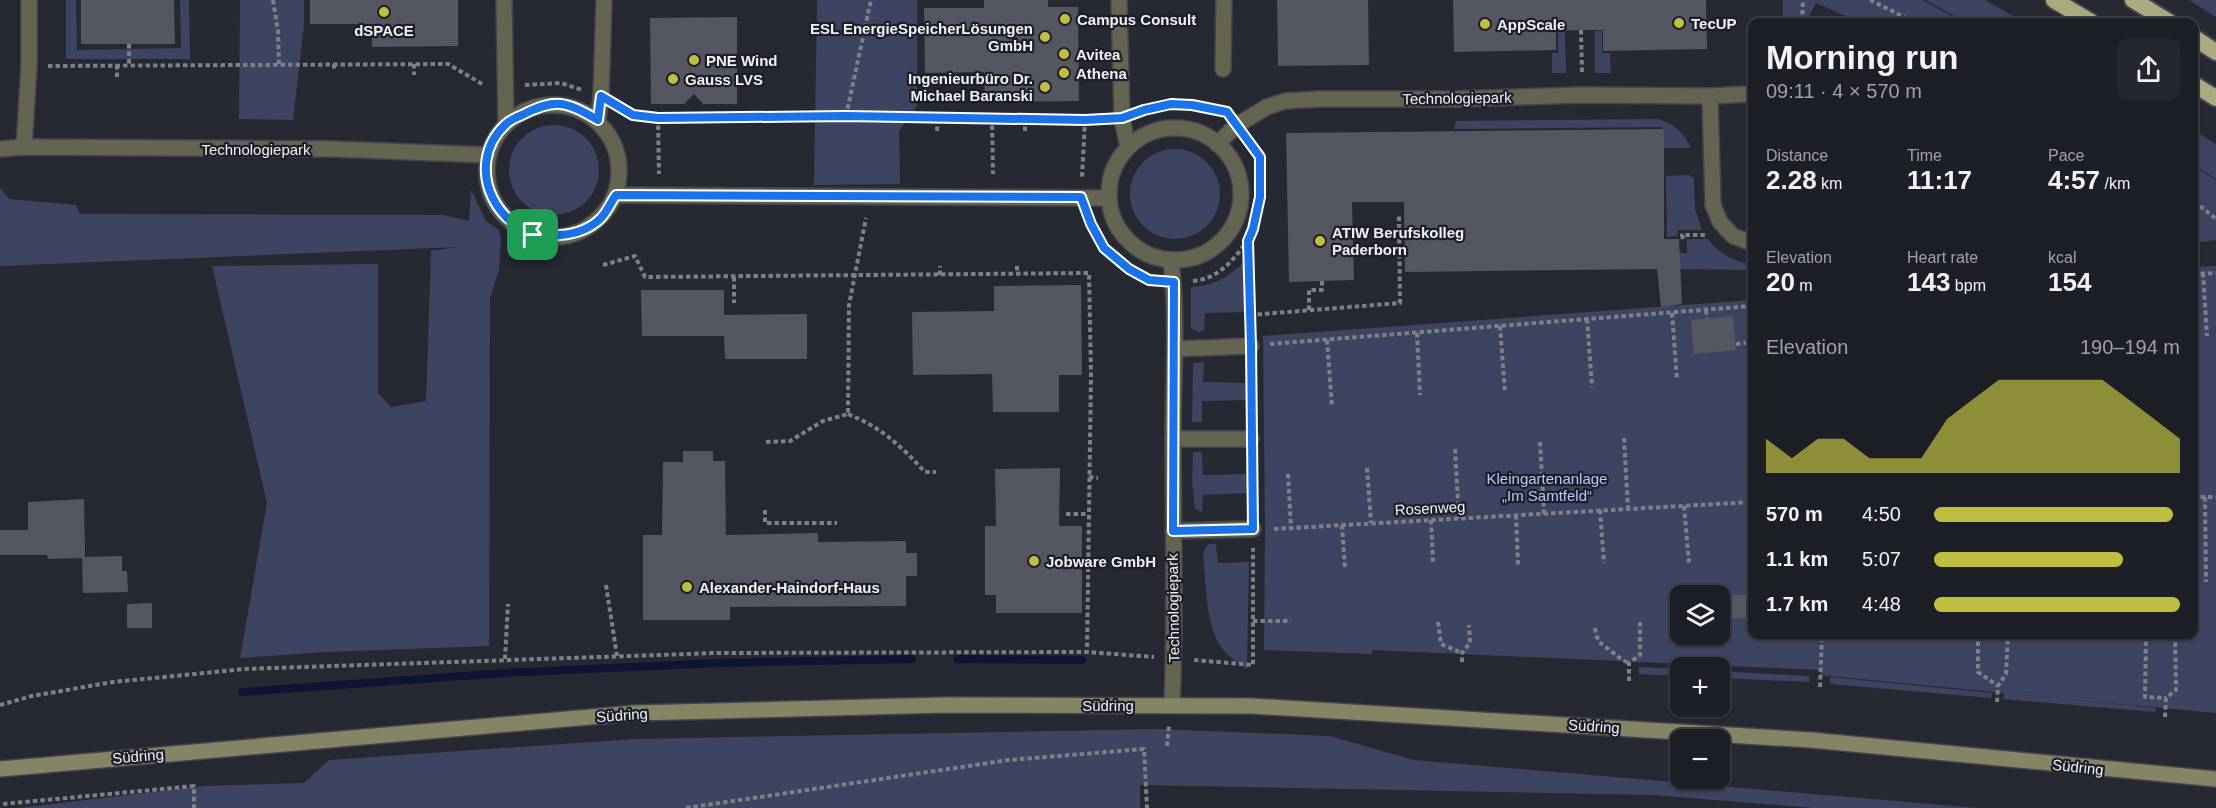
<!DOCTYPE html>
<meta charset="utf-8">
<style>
:root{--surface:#1c1f26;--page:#25272e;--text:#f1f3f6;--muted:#a0a2a7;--line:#3a3d43;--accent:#c0be40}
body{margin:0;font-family:Helvetica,sans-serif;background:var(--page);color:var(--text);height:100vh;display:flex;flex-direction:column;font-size:22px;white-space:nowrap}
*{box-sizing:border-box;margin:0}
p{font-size:20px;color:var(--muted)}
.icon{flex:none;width:33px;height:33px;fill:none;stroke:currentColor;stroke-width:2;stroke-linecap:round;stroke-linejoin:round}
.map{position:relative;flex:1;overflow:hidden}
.side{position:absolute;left:1748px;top:18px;width:450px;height:621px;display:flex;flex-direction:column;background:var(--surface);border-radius:12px;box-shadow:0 2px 4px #0004,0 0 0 2px var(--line)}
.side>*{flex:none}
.fabs{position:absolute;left:1670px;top:585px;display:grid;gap:12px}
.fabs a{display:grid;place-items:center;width:60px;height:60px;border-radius:12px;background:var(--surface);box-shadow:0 2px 4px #0004,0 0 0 2px var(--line);font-size:30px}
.pin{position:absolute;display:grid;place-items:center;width:51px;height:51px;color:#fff;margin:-26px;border-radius:12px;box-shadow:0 3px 9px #0006}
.round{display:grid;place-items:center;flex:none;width:63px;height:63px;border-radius:12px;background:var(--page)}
.overview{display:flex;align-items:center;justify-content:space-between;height:102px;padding:0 18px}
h1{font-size:33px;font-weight:600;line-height:45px}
.figures{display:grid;grid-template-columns:repeat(3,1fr);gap:9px;height:102px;padding:6px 18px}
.figures div{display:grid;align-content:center}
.figures b{font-size:26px;font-weight:600}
.figures small{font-size:16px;font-weight:400}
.figures p{font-size:16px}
.chart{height:168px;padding:12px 18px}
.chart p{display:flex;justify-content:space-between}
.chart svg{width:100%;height:108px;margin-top:6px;fill:var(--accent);opacity:.7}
ul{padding:0 18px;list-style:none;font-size:20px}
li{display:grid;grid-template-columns:96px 72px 1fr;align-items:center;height:45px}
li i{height:15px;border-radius:8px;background:var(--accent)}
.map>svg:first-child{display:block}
.green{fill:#3c4462;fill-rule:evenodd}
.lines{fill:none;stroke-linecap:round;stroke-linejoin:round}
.stream{stroke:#0e1436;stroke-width:8}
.building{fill:#545761}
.service-casing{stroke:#42454e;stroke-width:18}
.minor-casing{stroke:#42454e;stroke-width:18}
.secondary-casing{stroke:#42454e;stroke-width:18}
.trunk-casing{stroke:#42454e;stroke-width:20}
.path{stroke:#7d8087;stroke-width:4;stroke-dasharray:4.5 3;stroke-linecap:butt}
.service{stroke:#646451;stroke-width:15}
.minor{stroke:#646451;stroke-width:15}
.secondary{stroke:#858566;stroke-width:15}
.trunk{stroke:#aaaa7e;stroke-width:16}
.route-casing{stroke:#fff;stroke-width:12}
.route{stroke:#1a73e8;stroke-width:8}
.poi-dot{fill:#c0be40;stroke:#1d1f28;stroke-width:2}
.labels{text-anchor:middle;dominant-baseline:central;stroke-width:4.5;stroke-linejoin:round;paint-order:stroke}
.poi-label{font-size:15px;font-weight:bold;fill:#eff1f7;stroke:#1d1f28;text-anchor:start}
.street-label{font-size:15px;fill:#eff1f7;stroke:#1d1f28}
.park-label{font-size:15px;fill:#bac9ff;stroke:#1d1f28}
</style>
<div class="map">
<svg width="2216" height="808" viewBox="0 0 2216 808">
<rect width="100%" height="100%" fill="#262932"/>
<g class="green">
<polygon points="66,0 76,0 77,50 181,48 180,0 189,0 190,59 66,59"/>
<polygon points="240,0 304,0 304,25 293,120 239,119"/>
<polygon points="817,0 917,0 917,106 899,131 900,184 814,185"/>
<polygon points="1783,0 1922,0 1963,22 1860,22 1816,3 1806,22 1783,22"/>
<polygon points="1925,0 1985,0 2023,22 1966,22"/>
<polygon points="2189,0 2216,0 2216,17"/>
<polygon points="1558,31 1565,32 1566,73 1552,73 1552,53 1558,53"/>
<polygon points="1595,31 1602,31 1602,53 1610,53 1611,73 1595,73"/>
<path d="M 1658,119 C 1674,124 1684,132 1691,148 L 1663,148 L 1662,127 L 1454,129 L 1456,121 Z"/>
<circle cx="554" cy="170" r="45"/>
<polygon points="2193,130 2216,144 2216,179 2193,164"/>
<circle cx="1175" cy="194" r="45"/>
<polygon points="2193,166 2216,180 2216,240 2193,243"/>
<polygon points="1688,175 1694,178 1695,209 1702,230 1678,230 1677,236 1667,237 1666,176"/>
<polygon points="0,187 9,199 76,205 80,214 443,215 469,221 471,190 486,221 499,230 501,239 499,270 490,298 489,646 326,652 240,658 267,503 212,266 378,264 378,393 391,407 426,401 431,251 458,247 0,266"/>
<path d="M 1687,239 L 1708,239 C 1718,253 1734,262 1752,264 L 1752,270 L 1666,269 L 1666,253 L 1687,253 Z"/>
<path d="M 1244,262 L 1246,312 L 1205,313 L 1204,331 L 1198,332 L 1191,328 L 1191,287 C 1214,286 1227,278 1244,262 Z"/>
<path d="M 2216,266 L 2216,713 L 2014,694 L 2156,708 L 2155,712 L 2003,699 L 2004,693 L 1820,675 L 1820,670 L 1372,650 L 1372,654 L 1264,650 L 1265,529 L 1263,336 L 1752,300 L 1752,634 L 2193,634 L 2193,267 ZM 1680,596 L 1719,596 L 1719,634 L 1680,634 Z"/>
<polygon points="1204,362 1203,382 1248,383 1248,400 1202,401 1202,422 1192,422 1193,363"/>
<polygon points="1193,452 1202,452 1203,475 1249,474 1249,493 1203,495 1202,512 1195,509 1192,481"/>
<path d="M 1208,544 L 1216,544 L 1218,563 L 1249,562 L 1247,669 C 1236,662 1223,653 1217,640 C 1205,615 1206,580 1203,553 Z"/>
<polygon points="1639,667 1680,669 1680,676 1639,674"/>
<polygon points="1719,671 1809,676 1809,682 1719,678"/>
<polygon points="1830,677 1992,693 1991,698 1830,684"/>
<polygon points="1158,729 1329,736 1414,760 1978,808 1814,808 1652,795 1140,785 1140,808 19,808 203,786 304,783 329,760 635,739"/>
</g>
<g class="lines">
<g class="stream">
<polyline points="958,659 1082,660"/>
<polyline points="242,692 505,673 718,663 912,659"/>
</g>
</g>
<g class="building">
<polygon points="81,0 174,0 175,44 81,44"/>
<polygon points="310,0 458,0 458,46 372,47 372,24 310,24"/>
<polygon points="984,0 1048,0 1048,7 1078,7 1079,101 985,102 984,72 925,73 924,8 984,8"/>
<polygon points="1277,0 1368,0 1369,65 1278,66"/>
<polygon points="1453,0 1706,0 1707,49 1603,51 1603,30 1581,30 1556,31 1556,50 1454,52"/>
<polygon points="737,17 737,104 703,104 694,94 684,104 651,104 650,18"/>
<polygon points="1664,129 1664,239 1679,239 1682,304 1661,307 1657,269 1405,272 1404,202 1352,202 1354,280 1289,282 1286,133"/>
<polygon points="1081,285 1082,375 1059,375 1059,412 993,412 992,374 913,375 912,312 994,311 994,286"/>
<polygon points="641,290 724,290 724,315 807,314 807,359 725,359 724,336 642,336"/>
<polygon points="1733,316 1736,350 1694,354 1691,320"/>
<polygon points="683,451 713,451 713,461 725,461 726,535 818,533 818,542 906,541 906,553 917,553 917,576 906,576 906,606 730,607 730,620 643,620 643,535 662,535 663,462 683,462"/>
<polygon points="1060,468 1059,526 1082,526 1082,613 996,613 996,595 985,595 985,526 996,526 995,469"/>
<polygon points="84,499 85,557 122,556 122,571 127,571 128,592 83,593 82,558 48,559 47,555 0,555 0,530 28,530 28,502"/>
<polygon points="1746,595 1747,618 1719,619 1719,595"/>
<polygon points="152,603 152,628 127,628 127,604"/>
</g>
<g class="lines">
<g class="service-casing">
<g id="service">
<polyline points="504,0 506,123"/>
<polyline points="1119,0 1122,119 1128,147"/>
<polyline points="1223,69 1224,0"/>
<polyline points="1710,96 1713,205 1720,222 1733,236 1752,243"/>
<polyline points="598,120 601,96 604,0"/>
<polyline points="1217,144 1237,125 1267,107 1285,101 1318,99 1456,99 1582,95 1710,96 1752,94"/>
<polyline points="24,147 29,66 29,0"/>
<polyline points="1175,349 1251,346"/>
<polyline points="1173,439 1251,439"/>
<polyline points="1173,531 1253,529"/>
</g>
</g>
<g class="minor-casing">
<g id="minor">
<circle cx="553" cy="171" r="66"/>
<circle cx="1175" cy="194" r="66"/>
<polyline points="0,149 24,147 333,149 488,155"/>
<polyline points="616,195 1109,198"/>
<path d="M 1171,260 C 1178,320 1173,379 1173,439 C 1173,528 1176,616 1172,705"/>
</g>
</g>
<g class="secondary-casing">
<polyline id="secondary" points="0,769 635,713 944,705 1252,706 1811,740 2216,779"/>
</g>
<g class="trunk-casing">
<g id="trunk">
<polyline points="2054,0 2091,22"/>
<polyline points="2133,0 2169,22"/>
<polyline points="2193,37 2216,52"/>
<polyline points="2193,84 2216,98"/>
</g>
</g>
<g class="path">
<polyline points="273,0 278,31 279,65"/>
<polyline points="1870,0 1914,22"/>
<polyline points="1802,22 1803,0"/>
<polyline points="1581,30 1582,73"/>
<polyline points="129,44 129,65"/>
<polyline points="334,64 334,71"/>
<polyline points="414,64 414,75"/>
<polyline points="117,65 117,79"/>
<polyline points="48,66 448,64 484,85"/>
<polyline points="525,85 561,83 582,90"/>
<polyline points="622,108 633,115 658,118 846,116 1085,120 1082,177"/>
<path d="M 1141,111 C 1169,101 1193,105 1222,111"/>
<polyline points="846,116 871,0"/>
<polyline points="658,118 659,174"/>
<polyline points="992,118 993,174"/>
<polyline points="1085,120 1102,119"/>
<polyline points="937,131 938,118"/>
<polyline points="1025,131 1025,118"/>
<path d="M 1250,143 C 1254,147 1259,153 1261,158 C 1265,180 1257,220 1248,241 L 1251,325"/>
<polyline points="2193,203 2204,209 2216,219"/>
<path d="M 1089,219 C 1099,246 1123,274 1153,280"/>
<polyline points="1683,239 1682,235 1705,235"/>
<polyline points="603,265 635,256 645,277 1089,273 1091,375 1087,652"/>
<polyline points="1017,266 1017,273"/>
<polyline points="2203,273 2207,336"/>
<polyline points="2193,274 2216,273"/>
<polyline points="940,275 940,266"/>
<polyline points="734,277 734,303"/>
<path d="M 1193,281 C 1218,279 1234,260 1247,241"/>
<polyline points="1309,310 1309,290 1322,290 1322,281"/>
<polyline points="1706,310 1707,318"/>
<polyline points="1672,313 1677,380"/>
<polyline points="1250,315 1400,303 1399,216"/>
<polyline points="1587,319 1592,387"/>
<polyline points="1500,326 1505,393"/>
<polyline points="1417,333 1420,395"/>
<polyline points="1327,340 1332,407"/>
<polyline points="1270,344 1752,306"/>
<polyline points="1736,344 1752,342"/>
<path d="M 848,414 C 882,428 900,445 925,472 L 936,472"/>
<polyline points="1251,418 1251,365"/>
<polyline points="1624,438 1628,509"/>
<polyline points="766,442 790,441 823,421 848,414 849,305 866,218"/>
<polyline points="1540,442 1544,514"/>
<polyline points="1455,449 1459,518"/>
<polyline points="1251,458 1252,508"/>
<polyline points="1367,468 1371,523"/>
<polyline points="1288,474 1291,528"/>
<polyline points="1089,477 1098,478"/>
<polyline points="2193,497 2216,497"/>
<polyline points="2205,497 2206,582"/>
<polyline points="1684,506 1689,563"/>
<polyline points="765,510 765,523 837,523"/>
<polyline points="1600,510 1604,563"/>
<polyline points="1066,514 1088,514"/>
<polyline points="1516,515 1518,565"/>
<polyline points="1431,520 1433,563"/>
<polyline points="1342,525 1345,570"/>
<polyline points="1274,529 1752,502"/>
<polyline points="606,585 617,656"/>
<polyline points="1253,621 1291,621"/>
<polyline points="1438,622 1441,644 1462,653"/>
<path d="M 1595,628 C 1598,645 1600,642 1612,652 C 1618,656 1621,660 1629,663"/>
<polyline points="1978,634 1978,672 1998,686"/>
<polyline points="2146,634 2145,697 2166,698"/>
<polyline points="505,659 508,604"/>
<polyline points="1194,660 1253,665 1253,548"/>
<polyline points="1462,662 1462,653 1470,643 1469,625"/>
<polyline points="1629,681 1629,663 1640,655 1640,619"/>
<polyline points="1820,687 1822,634"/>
<polyline points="1997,702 1998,686 2006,674 2008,634"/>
<polyline points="0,705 32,696 113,682 245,669 717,653 1087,652 1154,657"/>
<polyline points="2165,717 2166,698 2176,690 2175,636"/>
<polyline points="1167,746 1169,726"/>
<polyline points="3,804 194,786 194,808"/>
<polyline points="686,808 1009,760 1144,749 1147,808"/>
</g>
<use href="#service" class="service"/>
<use href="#minor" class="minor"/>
<use href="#secondary" class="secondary"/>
<use href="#trunk" class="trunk"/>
</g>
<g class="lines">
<g class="route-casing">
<path id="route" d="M 601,96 L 633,115 L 658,118 L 846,116 L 1085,120 L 1122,118 L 1144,110 L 1171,104 L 1192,105 L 1227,112 L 1260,157 L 1260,197 L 1253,229 L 1248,241 L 1251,346 L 1253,529 L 1173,531 L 1174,282 L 1149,280 L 1129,269 L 1104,248 L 1091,224 L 1081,197 L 616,195 C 611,202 607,212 601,218 C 590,229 575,234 560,235 C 499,243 460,166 506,124 C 510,120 517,117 522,115 C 556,98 565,101 598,120 Z"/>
</g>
<use href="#route" class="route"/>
</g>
<g class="poi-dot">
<circle cx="384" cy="12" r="6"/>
<circle cx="1065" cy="19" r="6"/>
<circle cx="1679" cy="23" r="6"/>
<circle cx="1485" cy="24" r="6"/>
<circle cx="1045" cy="37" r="6"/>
<circle cx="1064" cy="54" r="6"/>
<circle cx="694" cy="60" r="6"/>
<circle cx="1064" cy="73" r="6"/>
<circle cx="673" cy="79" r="6"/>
<circle cx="1045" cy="87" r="6"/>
<circle cx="1320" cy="241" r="6"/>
<circle cx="1034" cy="561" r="6"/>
<circle cx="687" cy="587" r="6"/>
</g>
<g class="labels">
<g class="poi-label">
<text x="1077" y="19">Campus Consult</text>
<text x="1691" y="23">TecUP</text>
<text x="1497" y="24">AppScale</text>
<text x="1033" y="28" text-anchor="end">ESL EnergieSpeicherLösungen<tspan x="1033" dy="17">GmbH</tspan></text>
<text x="384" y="30" text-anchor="middle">dSPACE</text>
<text x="1076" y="54">Avitea</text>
<text x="706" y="60">PNE Wind</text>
<text x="1076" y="73">Athena</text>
<text x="1033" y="78" text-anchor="end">Ingenieurbüro Dr.<tspan x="1033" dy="17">Michael Baranski</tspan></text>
<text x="685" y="79">Gauss LVS</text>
<text x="1332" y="232">ATIW Berufskolleg<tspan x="1332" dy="17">Paderborn</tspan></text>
<text x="1046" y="561">Jobware GmbH</text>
<text x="699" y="587">Alexander-Haindorf-Haus</text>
</g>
<g class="street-label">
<text transform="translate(1457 98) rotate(-1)">Technologiepark</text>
<text x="256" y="149">Technologiepark</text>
<text transform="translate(1430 508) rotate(-3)">Rosenweg</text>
<text transform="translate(1173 608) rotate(-91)">Technologiepark</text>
<text x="1108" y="705">Südring</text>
<text transform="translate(622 715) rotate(-4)">Südring</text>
<text transform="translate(1594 726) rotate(4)">Südring</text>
<text transform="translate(138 756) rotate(-5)">Südring</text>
<text transform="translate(2078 767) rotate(6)">Südring</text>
</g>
<g class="park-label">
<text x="1547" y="478">Kleingartenanlage<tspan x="1547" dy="17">„Im Samtfeld“</tspan></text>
</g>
</g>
</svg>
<div class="fabs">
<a><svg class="icon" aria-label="layers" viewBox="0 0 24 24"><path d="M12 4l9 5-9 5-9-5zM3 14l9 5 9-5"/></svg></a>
<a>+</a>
<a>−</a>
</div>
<div class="pin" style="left:533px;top:235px;background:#1e9e55"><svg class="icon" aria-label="arrive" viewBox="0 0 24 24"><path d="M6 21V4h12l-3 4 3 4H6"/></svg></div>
<section class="side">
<div class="overview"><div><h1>Morning run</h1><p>09:11 · 4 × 570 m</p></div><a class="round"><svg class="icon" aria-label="share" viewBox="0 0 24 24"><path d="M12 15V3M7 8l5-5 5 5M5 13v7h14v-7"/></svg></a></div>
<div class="figures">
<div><p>Distance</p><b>2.28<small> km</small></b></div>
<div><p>Time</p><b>11:17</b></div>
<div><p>Pace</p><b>4:57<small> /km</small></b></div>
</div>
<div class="figures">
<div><p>Elevation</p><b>20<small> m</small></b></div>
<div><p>Heart rate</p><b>143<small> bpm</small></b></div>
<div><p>kcal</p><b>154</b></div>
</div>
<div class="chart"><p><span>Elevation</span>190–194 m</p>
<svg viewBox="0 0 160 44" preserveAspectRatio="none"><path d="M0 44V30L10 38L20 30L30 30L40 38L50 38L60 38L70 22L80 14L90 6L100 6L110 6L120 6L130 6L140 14L150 22L160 30V44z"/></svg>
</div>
<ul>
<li><b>570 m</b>4:50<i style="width:97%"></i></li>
<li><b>1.1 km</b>5:07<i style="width:77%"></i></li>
<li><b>1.7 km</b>4:48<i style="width:100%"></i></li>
</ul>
</section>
</div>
